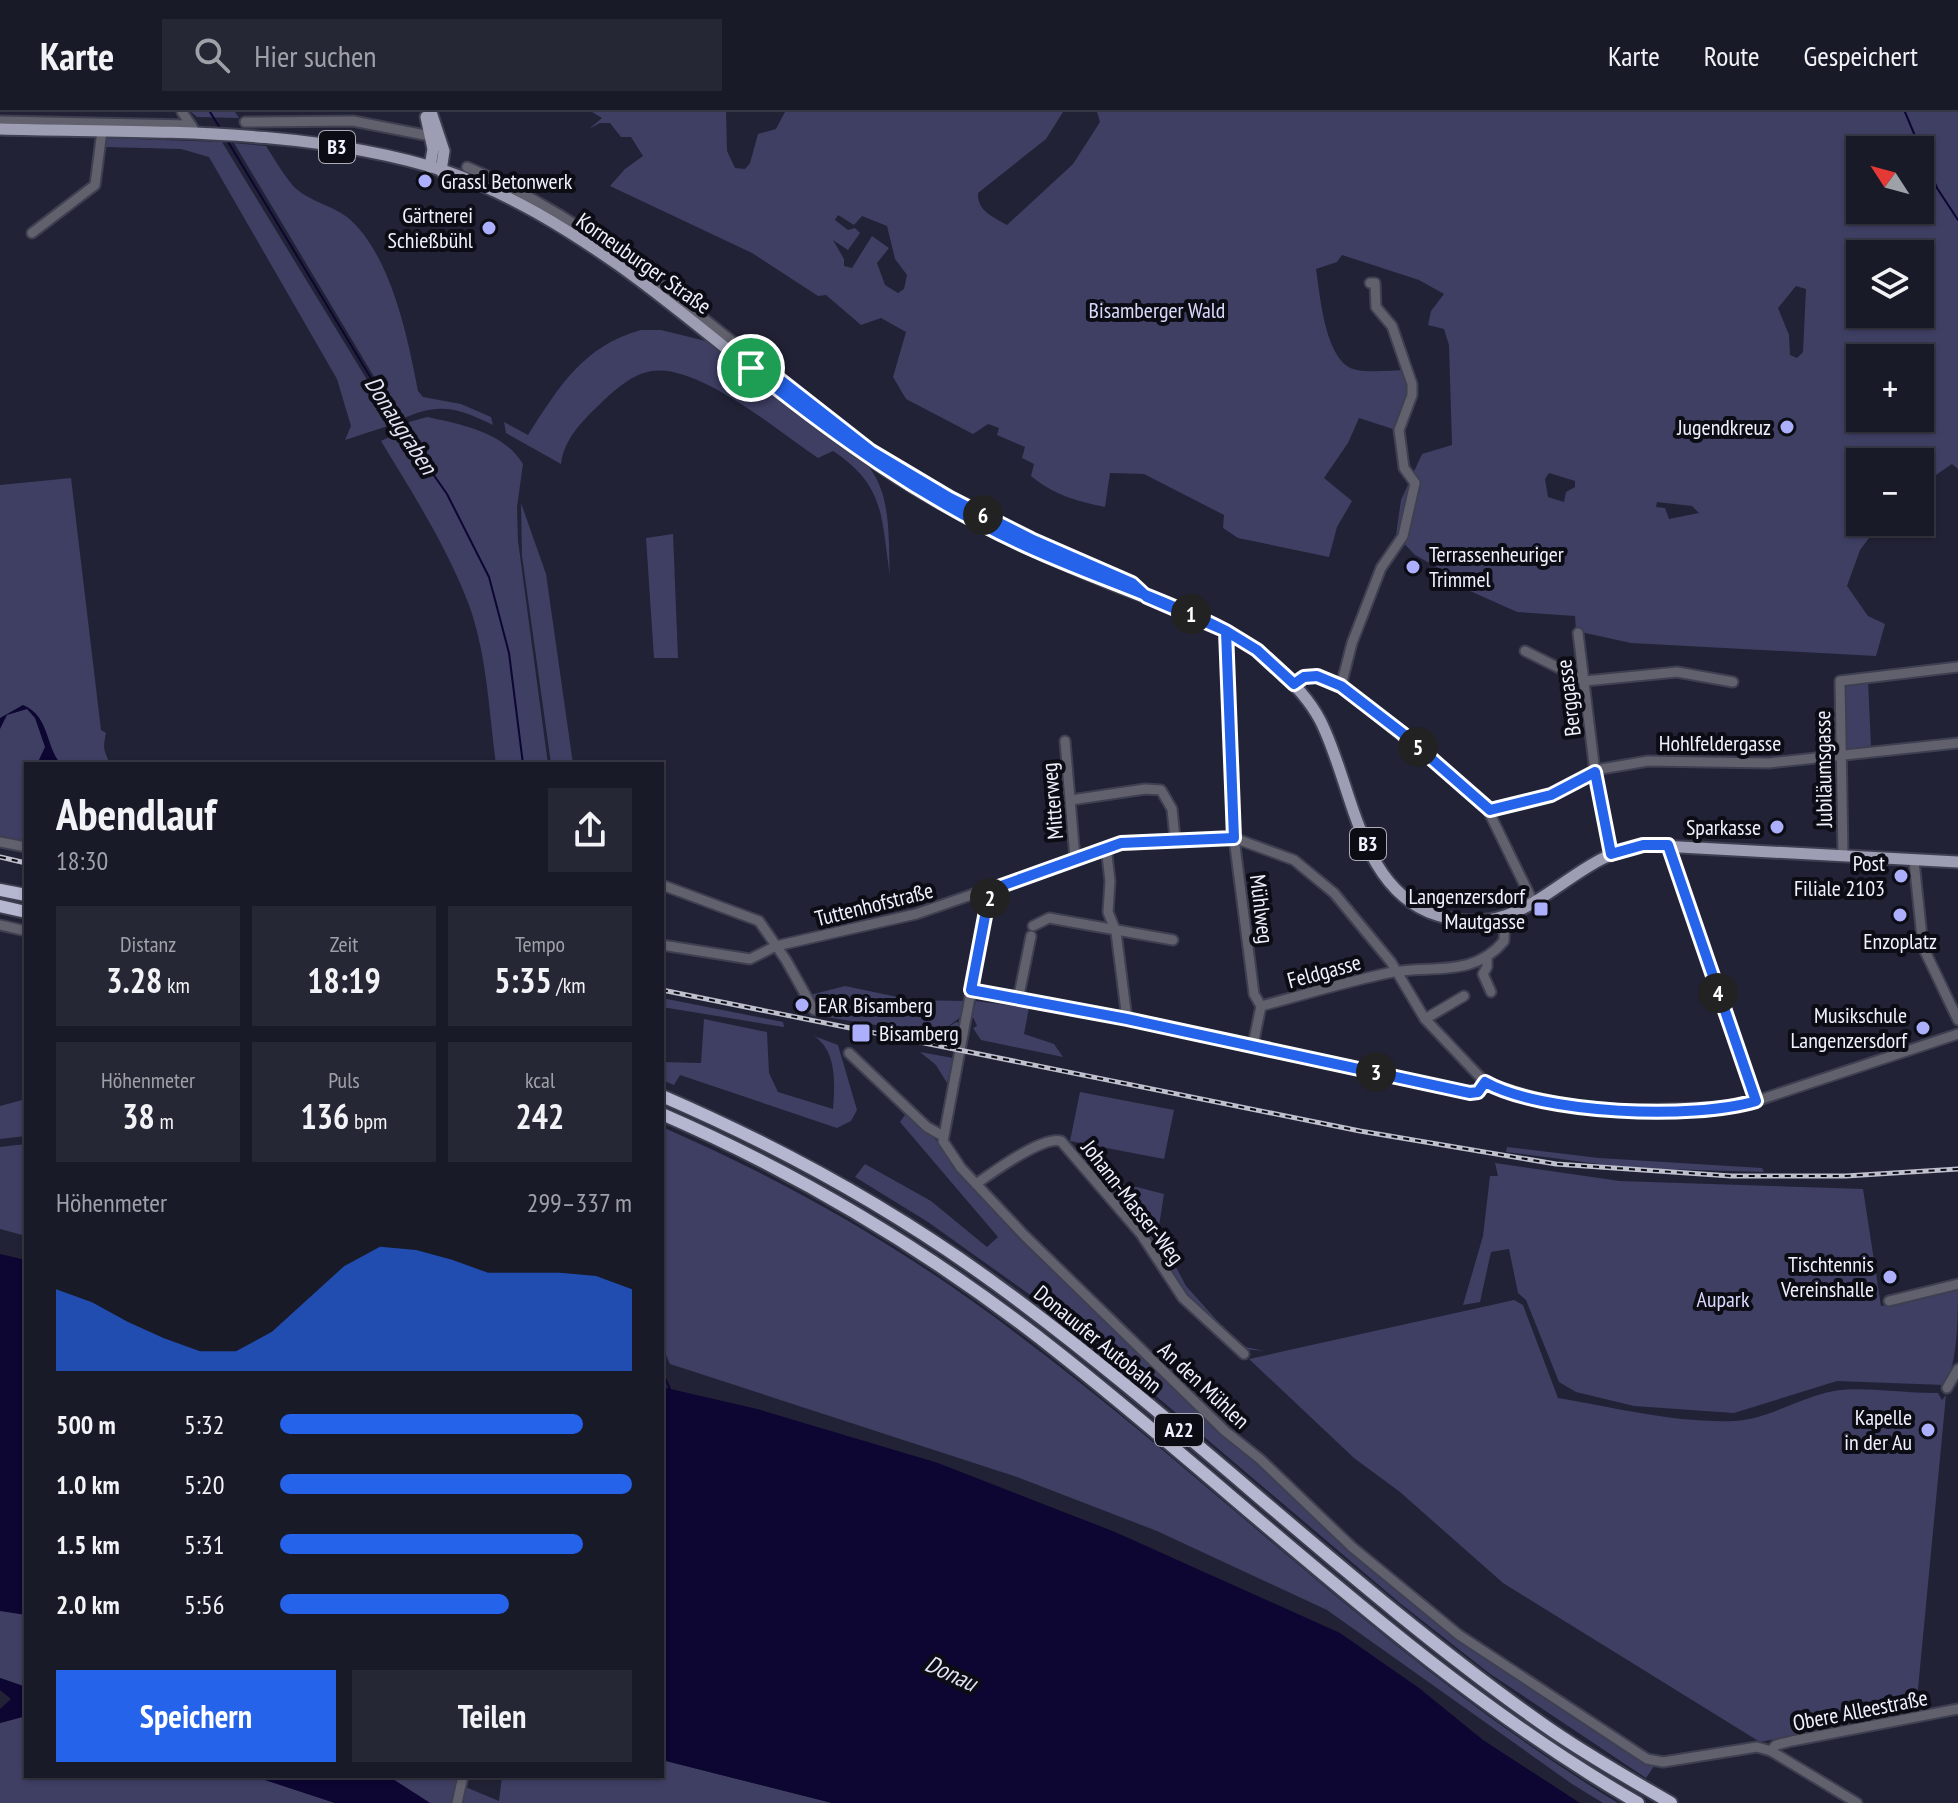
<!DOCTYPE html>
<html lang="de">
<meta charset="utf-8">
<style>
:root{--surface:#191a28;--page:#262734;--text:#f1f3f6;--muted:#9fa1a8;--line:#373845;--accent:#2563eb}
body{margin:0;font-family:"PT Sans Narrow",sans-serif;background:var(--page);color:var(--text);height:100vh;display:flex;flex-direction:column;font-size:30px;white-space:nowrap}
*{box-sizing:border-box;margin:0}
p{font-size:26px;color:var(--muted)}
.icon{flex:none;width:44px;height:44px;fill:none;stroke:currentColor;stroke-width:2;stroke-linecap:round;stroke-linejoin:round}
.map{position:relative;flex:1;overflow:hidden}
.drawer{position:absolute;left:24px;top:650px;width:640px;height:1016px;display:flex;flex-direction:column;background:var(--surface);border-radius:0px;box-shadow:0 2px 6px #0004,0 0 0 2px var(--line)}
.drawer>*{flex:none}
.needle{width:52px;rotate:306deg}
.controls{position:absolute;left:1846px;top:24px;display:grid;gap:16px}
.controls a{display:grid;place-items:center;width:88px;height:88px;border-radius:0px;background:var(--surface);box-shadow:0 2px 6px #0004,0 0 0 2px var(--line);font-size:40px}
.pin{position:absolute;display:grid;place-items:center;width:68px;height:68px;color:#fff;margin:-34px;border:4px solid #fff;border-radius:50%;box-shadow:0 2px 8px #0007}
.km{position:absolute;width:40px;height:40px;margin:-20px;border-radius:50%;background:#222;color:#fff;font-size:22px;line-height:40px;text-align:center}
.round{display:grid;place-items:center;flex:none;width:84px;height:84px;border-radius:0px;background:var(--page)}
.headline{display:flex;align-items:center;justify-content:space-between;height:136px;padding:0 32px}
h1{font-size:44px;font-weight:600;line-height:60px}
.stats{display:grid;grid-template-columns:repeat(3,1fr);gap:12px;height:136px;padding:8px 32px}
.stats div{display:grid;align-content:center;border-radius:0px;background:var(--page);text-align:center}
.stats b{font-size:34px;font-weight:600}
.stats small{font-size:22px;font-weight:400}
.stats p{font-size:22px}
.chart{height:224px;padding:16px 32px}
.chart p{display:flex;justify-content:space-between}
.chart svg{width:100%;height:144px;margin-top:8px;fill:var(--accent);opacity:.7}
.button{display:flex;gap:16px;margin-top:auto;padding:16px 32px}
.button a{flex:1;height:92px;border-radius:0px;background:var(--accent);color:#fff;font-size:32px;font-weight:600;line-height:92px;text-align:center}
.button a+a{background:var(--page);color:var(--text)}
ul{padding:0 32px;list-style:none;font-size:26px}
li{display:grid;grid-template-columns:128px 96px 1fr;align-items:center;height:60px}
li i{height:20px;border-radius:10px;background:var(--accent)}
header{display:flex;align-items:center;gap:48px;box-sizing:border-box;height:112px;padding:0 40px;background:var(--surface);border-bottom:2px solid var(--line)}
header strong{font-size:38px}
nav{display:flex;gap:44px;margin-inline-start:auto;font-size:28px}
.search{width:560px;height:72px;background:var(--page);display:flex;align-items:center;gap:20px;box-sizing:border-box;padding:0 28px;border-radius:0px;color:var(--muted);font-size:30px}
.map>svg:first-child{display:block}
.green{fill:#3e3f63;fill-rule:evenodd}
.water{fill:#0d0532}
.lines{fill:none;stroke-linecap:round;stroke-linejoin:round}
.stream{stroke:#0d0532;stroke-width:2}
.minor-casing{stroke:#3e3f51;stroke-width:13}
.major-casing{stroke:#3e3f51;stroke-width:15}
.highway-casing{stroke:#3e3f51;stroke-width:16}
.minor{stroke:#60616c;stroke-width:9}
.major{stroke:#9d9eb4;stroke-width:11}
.highway{stroke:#b5b7d0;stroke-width:12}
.rail-casing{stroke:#bec0ce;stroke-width:5}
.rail{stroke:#0c0c15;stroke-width:2;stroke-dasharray:6;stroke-linecap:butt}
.route-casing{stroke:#fff;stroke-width:16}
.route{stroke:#2563eb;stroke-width:10}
.poi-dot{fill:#acaffb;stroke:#0c0c15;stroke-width:3}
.labels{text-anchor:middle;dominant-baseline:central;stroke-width:8;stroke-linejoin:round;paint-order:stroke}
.shield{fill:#0c0c15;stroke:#abacb8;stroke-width:2}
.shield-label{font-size:20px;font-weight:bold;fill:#eff1fe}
.poi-label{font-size:22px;fill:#eff1fe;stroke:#0c0c15;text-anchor:end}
.street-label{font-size:22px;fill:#eff1fe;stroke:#0c0c15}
.park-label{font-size:22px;fill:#d8dafb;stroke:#0c0c15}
.water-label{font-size:24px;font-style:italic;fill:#e1e2f3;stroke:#0c0c15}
</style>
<header>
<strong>Karte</strong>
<div class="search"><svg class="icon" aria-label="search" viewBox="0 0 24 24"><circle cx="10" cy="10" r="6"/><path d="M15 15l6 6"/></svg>Hier suchen</div>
<nav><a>Karte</a><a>Route</a><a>Gespeichert</a></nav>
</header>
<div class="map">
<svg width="1958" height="1691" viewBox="0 0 1958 1691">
<rect width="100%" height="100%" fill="#212235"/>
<g class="green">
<polygon points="191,0 235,0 239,6 197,5"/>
<path d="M 592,0 L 726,0 L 727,39 L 735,56 L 745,57 L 750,51 L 758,22 L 776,17 L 785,0 L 1063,0 L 1046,27 L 978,81 C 977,99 993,105 1007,113 L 1073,52 L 1100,10 L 1097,0 L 1958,0 L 1958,357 L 1952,352 L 1920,374 L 1920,350 L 1860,350 L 1860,410 L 1881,410 L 1860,438 L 1847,474 L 1868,504 L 1885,512 L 1876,544 L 1631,531 L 1576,519 L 1575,504 L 1517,500 L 1450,470 L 1451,463 L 1415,443 L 1396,423 L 1401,388 L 1422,342 L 1452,333 L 1449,233 L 1444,217 L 1428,213 L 1431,199 L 1444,182 L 1419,168 L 1342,143 L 1337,150 L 1316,157 C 1320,182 1325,253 1357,258 C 1373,261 1392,258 1408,258 L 1413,269 L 1396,318 L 1359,306 L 1348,331 L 1324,366 L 1352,389 L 1337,415 L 1329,445 L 1238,426 L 1223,416 L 1224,403 L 1144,362 L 1110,361 L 1105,395 C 1076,389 1054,383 1031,364 L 1034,352 L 1022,346 L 1025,335 L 997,323 L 999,316 L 988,312 L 973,322 L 906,287 L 893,265 L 906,220 L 881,206 L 861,213 L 826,183 L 818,184 L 752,141 L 610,74 L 625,57 L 643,44 L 631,25 L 621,25 L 610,11 L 600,11 L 589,17 L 602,6 ZM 1860,38 L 1920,38 L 1920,98 L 1860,98 ZM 838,103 L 854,113 L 862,104 L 887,114 L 895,147 L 907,163 L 904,177 L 898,181 L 885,173 L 877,151 L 889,136 L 872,124 L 852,156 L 844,154 L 844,147 L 833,128 L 848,138 L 860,121 L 855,116 L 848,118 L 835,108 ZM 1860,142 L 1920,142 L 1920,202 L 1860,202 ZM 1796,174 L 1806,177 L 1803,240 L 1797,246 L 1790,243 L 1789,223 L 1778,196 ZM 1860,246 L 1920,246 L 1920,306 L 1860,306 ZM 1549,361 L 1575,369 L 1575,375 L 1566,380 L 1564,390 L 1548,385 L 1545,367 ZM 1657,390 L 1692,394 L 1699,401 L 1669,407 L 1665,396 L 1656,395 Z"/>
<polygon points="105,26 222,30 394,312 345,328 351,314 337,267 209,45 181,37 105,35"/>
<path d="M 234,31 L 266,34 C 274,46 281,59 290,70 C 303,88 330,92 347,105 C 391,141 408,227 418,279 L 423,285 L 461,292 L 491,305 L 493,313 C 456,295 438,290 400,308 Z"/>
<path d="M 641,218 L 661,218 L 714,231 L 869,355 C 892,384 888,428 890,464 C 881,406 886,374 833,339 L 818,346 C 778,319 699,252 652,259 C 632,262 616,277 601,291 C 583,308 564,327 561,352 L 506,321 L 504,310 L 528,323 C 558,276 584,233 641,218 Z"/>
<path d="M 427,305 C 460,312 504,320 523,352 L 517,395 L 518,429 L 548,652 L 496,652 C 489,600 487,543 469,493 C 447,435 413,382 381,329 L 410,315 L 409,310 Z"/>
<path d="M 71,366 L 101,618 L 106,621 C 103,636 103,636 110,652 L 26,652 L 26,732 L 0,727 L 0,373 Z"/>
<polygon points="521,391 546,462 573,652 551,652 522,444"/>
<polygon points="673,422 678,546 654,546 646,426"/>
<polygon points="1868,568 1871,635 1845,638 1844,574 1847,571"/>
<polygon points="845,874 912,888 964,889 962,904 942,919 921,925 888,915 826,905 826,893 810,883"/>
<polygon points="662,886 783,910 784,915 662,895"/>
<polygon points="976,889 1029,896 1024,922 1054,932 1063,945 981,928 973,916 977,914 972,903"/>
<path d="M 704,907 L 767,920 L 769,961 L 778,980 L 833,997 C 835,971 837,939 814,924 L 838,933 L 857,998 L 851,1009 L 837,1016 L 680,963 L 674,973 L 662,968 L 662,950 L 701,951 Z"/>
<polygon points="956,910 960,911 955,933 930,927"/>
<polygon points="920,940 953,946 947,971 936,953"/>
<polygon points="879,972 939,1031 962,1061 1236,1333 1361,1448 1487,1548 1654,1654 1646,1666 1489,1561 1401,1492 1075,1215 928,1110 855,1065 865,1052 931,1089 987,1135 998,1125 900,1010 905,1003"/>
<polygon points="1080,980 1174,998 1164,1047 1070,1029"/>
<polygon points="26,987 26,1024 0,1027 0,994"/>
<path d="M 662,1015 C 789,1070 907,1138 1017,1222 C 1221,1375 1399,1558 1618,1691 L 1603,1691 L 1572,1672 L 1327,1498 L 1157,1419 L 1017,1365 L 670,1252 L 662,1234 Z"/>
<polygon points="26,1032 26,1124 0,1117 0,1035"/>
<polygon points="1507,1035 1599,1046 1762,1056 1764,1060 1629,1056 1506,1040"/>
<polygon points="1088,1049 1114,1056 1117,1070 1164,1082 1158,1121 1186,1174 1240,1234 1265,1239 1242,1237 1190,1191 1086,1052"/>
<path d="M 1495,1051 L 1620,1069 L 1863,1077 L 1881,1194 L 1958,1176 C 1958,1202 1958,1255 1944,1273 L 1837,1269 L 1734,1301 L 1634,1294 L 1576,1280 L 1559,1270 L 1526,1188 L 1518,1181 L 1509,1137 L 1491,1140 L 1480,1190 L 1463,1193 L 1483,1124 L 1490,1064 L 1498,1064 Z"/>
<path d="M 1514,1188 L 1523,1193 L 1558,1286 C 1617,1296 1674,1311 1735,1309 C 1769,1307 1800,1285 1834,1279 C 1859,1274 1909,1282 1938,1281 L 1942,1288 L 1946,1283 L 1916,1598 L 1760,1630 L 1503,1471 L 1400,1380 L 1354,1346 L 1249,1247 Z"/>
<polygon points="7,1498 26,1503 26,1575 0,1566 0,1499"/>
<polygon points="26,1604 26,1664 253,1664 335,1691 0,1691 0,1611"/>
<polygon points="662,1648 832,1691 459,1691 463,1674 499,1689 502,1664 662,1664"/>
<polygon points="388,1664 460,1664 453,1691 430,1691"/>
</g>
<g class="water">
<path d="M 23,593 C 50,604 45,634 61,652 L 37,652 L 45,635 L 35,606 L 27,597 L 7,603 L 0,617 L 0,606 Z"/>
<polygon points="0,1142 26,1148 26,1503 0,1499"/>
<polygon points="662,1275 757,1297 938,1351 1115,1420 1340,1521 1419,1576 1483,1628 1580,1691 832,1691 662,1648"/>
<polygon points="0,1566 26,1575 26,1604 0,1611 0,1597 11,1587 0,1578"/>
<polygon points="253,1664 388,1664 430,1691 335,1691"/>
</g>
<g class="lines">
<g class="stream">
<polyline points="210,0 220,16"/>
<polyline points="1905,0 1937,76 1958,108"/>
<polyline points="227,28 403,319 447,382 489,465 509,541 523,652"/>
<polyline points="662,1260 670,1277"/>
</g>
<g class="minor-casing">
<g id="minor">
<polyline points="182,0 193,16"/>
<polyline points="0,9 191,13"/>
<polyline points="245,10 353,9 430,24"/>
<path d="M 467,55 C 619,119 737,241 869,337 C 893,354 921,369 947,384 C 987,408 1030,427 1072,446 C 1097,456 1130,463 1146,485"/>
<polyline points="32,121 95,73 102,19"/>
<polyline points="1226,519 1234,726 1254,882 1261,894 1253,933"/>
<polyline points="1578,521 1595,660 1611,742"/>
<polyline points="1525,539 1585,569 1677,560 1733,570"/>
<path d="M 1294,572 C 1310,561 1324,565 1341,574 L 1485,692 L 1534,792"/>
<polyline points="1341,574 1352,531 1381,456 1403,424 1415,371 1404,356 1399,318 1412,283 1412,272 1392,214 1376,195 1375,171 1370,171"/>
<polyline points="1065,629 1075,746"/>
<polyline points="1071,688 1145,677 1161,678 1172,697 1175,726"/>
<polyline points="1490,698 1551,683 1601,657 1648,649 1769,651 1958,631"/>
<polyline points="0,730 26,735"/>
<polyline points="1668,733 1756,989"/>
<polyline points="1106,735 1110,769 1108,800 1116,820 1127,907"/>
<polyline points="1843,744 1840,569 1958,555"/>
<polyline points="1914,749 1923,835 1958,908"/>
<polyline points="662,773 759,809 786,848 814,898"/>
<polyline points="990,778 943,1029 961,1056 1025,1124 1225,1319 1260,1347 1352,1435 1459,1523 1647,1647 1663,1650 1757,1635 1771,1639 1857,1691"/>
<polyline points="0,813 26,819"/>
<polyline points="1033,814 1049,806 1173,828"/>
<polyline points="662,833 750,847 776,834 916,802 1121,731 1234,726 1294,748 1334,781 1391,850 1425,907 1481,966 1488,972 1536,986 1600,999 1726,995 1756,989 1958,922"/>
<polyline points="1487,844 1487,855 1483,862 1491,880"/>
<polyline points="971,878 1127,907 1470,981 1478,980 1485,970"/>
<polyline points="1018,888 1031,824"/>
<path d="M 1261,894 C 1303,883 1345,870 1388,861 C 1430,852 1472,867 1504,829 L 1505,804"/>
<polyline points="1425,907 1464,884"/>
<polyline points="849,941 927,1015 943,1024"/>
<path d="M 976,1072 C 993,1060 1042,1024 1061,1029 L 1141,1122 L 1183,1186 L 1244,1242"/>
<polyline points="1889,1189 1958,1172"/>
<polyline points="1947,1276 1958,1257"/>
<polyline points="1771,1639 1776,1633 1792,1629 1958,1597"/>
<polyline points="457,1691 463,1664"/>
</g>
</g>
<g class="major-casing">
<g id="major">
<polyline points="431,0 444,39 441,59"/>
<polyline points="426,5 433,37 430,55"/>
<path d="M 0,17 C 148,21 306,14 448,60 C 509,81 567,117 620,154 C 726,230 820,323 935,388 C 992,420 1051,447 1112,472 C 1166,493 1225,510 1270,549 C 1289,566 1308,585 1320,608 C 1353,672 1358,778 1437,803 C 1527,833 1565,745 1643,733 L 1958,750"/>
</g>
</g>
<g class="highway-casing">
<g id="highway">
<polyline points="0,778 26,783"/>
<polyline points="0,794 26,800"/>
<path d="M 662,984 C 780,1035 893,1097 997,1173 C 1186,1311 1352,1478 1544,1613 C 1585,1642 1628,1666 1671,1691"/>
<path d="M 662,1002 C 805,1064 938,1145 1060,1242 C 1251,1393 1426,1569 1638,1691"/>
</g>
</g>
<use href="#minor" class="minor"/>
<use href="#major" class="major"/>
<use href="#highway" class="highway"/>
<g class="rail-casing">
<g id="rail">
<polyline points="0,745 26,751"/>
<polyline points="662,878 1360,1019 1556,1052 1731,1064 1846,1064 1958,1057"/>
</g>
</g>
<use href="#rail" class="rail"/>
</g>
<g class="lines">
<g class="route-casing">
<path id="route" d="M 751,256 C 835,324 921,385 1019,431 C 1087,463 1160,485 1226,519 L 1234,726 L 1121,731 L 990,778 L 971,878 L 1127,907 L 1470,981 L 1478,980 L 1485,970 C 1542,1002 1693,1008 1756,989 L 1668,733 L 1643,733 L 1611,742 L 1595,660 L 1551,683 L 1490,698 L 1402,621 L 1341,574 L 1317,564 L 1304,565 L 1294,572 L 1257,538 L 1226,519 L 1147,485 L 1132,471 L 1031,427 L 950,386 L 871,339 L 756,249 L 751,256"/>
</g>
<use href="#route" class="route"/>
</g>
<g class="poi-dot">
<circle cx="425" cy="69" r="8"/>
<circle cx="489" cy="116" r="8"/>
<circle cx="1787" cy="315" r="8"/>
<circle cx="1413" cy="455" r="8"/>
<circle cx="1777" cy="715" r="8"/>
<circle cx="1901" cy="764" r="8"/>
<rect x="1533" y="789" width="16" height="16" rx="4"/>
<circle cx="1900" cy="803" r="8"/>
<circle cx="802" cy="893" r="8"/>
<circle cx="1923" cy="916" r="8"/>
<rect x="851" y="911" width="20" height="20" rx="4"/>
<circle cx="1890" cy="1165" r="8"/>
<circle cx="1928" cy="1318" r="8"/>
</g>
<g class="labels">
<g class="shield">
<rect x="319" y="19" width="36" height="32" rx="6"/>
<rect x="1350" y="716" width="36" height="32" rx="6"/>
<rect x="1155" y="1302" width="48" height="32" rx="6"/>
</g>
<g class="shield-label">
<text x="337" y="35">B3</text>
<text x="1368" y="732">B3</text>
<text x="1179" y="1318">A22</text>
</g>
<g class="poi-label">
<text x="441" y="69" text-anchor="start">Grassl Betonwerk</text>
<text x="473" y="103">Gärtnerei<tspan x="473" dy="25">Schießbühl</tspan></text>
<text x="1771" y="315">Jugendkreuz</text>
<text x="1429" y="442" text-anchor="start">Terrassenheuriger<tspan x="1429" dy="25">Trimmel</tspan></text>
<text x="1761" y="715">Sparkasse</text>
<text x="1885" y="751">Post<tspan x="1885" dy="25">Filiale 2103</tspan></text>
<text x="1525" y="784">Langenzersdorf<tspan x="1525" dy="25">Mautgasse</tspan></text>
<text x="1900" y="829" text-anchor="middle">Enzoplatz</text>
<text x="818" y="893" text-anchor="start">EAR Bisamberg</text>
<text x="1907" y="903">Musikschule<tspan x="1907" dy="25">Langenzersdorf</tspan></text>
<text x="879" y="921" text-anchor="start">Bisamberg</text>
<text x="1874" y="1152">Tischtennis<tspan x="1874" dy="25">Vereinshalle</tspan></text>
<text x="1912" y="1305">Kapelle<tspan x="1912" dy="25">in der Au</tspan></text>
</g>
<g class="street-label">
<text transform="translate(644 151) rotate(35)">Korneuburger Straße</text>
<text transform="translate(1568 586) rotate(-97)">Berggasse</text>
<text x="1720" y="631">Hohlfeldergasse</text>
<text transform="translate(1823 657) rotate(-91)">Jubiläumsgasse</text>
<text transform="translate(1052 689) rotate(-95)">Mitterweg</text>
<text transform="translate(874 792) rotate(-14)">Tuttenhofstraße</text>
<text transform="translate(1262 797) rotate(83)">Mühlweg</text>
<text transform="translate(1324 859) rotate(-15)">Feldgasse</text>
<text transform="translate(1133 1090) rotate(52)">Johann-Masser-Weg</text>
<text transform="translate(1098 1227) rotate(39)">Donauufer Autobahn</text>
<text transform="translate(1204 1273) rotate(43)">An den Mühlen</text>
<text transform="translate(1860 1598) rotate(-11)">Obere Alleestraße</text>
</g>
<g class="park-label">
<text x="1157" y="198">Bisamberger Wald</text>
<text x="1723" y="1187">Aupark</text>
</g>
<g class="water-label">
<text transform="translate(401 313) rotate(57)">Donaugraben</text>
<text transform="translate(951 1561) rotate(25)">Donau</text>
</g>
</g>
</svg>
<div class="controls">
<a><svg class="needle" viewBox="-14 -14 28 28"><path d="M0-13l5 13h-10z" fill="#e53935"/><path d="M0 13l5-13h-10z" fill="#9fa1a8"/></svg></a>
<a><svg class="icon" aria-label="layers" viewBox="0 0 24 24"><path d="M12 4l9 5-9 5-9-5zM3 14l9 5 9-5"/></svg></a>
<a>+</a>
<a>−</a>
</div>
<div class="pin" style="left:751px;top:256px;background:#1e9e55"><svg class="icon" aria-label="arrive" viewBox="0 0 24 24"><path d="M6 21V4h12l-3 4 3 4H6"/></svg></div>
<b class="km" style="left:1191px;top:502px">1</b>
<b class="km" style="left:990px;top:786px">2</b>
<b class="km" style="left:1376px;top:960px">3</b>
<b class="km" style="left:1718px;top:881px">4</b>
<b class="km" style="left:1418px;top:635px">5</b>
<b class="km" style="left:983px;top:403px">6</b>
<section class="drawer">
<div class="headline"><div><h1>Abendlauf</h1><p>18:30</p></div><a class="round"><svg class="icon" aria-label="share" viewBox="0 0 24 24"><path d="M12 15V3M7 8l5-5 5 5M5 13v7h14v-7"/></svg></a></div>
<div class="stats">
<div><p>Distanz</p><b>3.28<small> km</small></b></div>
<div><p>Zeit</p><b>18:19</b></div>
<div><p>Tempo</p><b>5:35<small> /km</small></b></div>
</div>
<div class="stats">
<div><p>Höhenmeter</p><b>38<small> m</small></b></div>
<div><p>Puls</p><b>136<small> bpm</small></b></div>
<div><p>kcal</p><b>242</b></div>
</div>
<div class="chart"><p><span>Höhenmeter</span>299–337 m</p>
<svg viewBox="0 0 160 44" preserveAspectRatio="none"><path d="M0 44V19L10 23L20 29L30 34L40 38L50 38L60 32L70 22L80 12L90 6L100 7L110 10L120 14L130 14L140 14L150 15L160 19V44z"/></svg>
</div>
<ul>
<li><b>500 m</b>5:32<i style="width:86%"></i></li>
<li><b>1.0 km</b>5:20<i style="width:100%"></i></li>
<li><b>1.5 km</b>5:31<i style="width:86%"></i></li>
<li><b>2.0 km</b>5:56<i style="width:65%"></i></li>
</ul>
<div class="button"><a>Speichern</a><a>Teilen</a></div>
</section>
</div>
